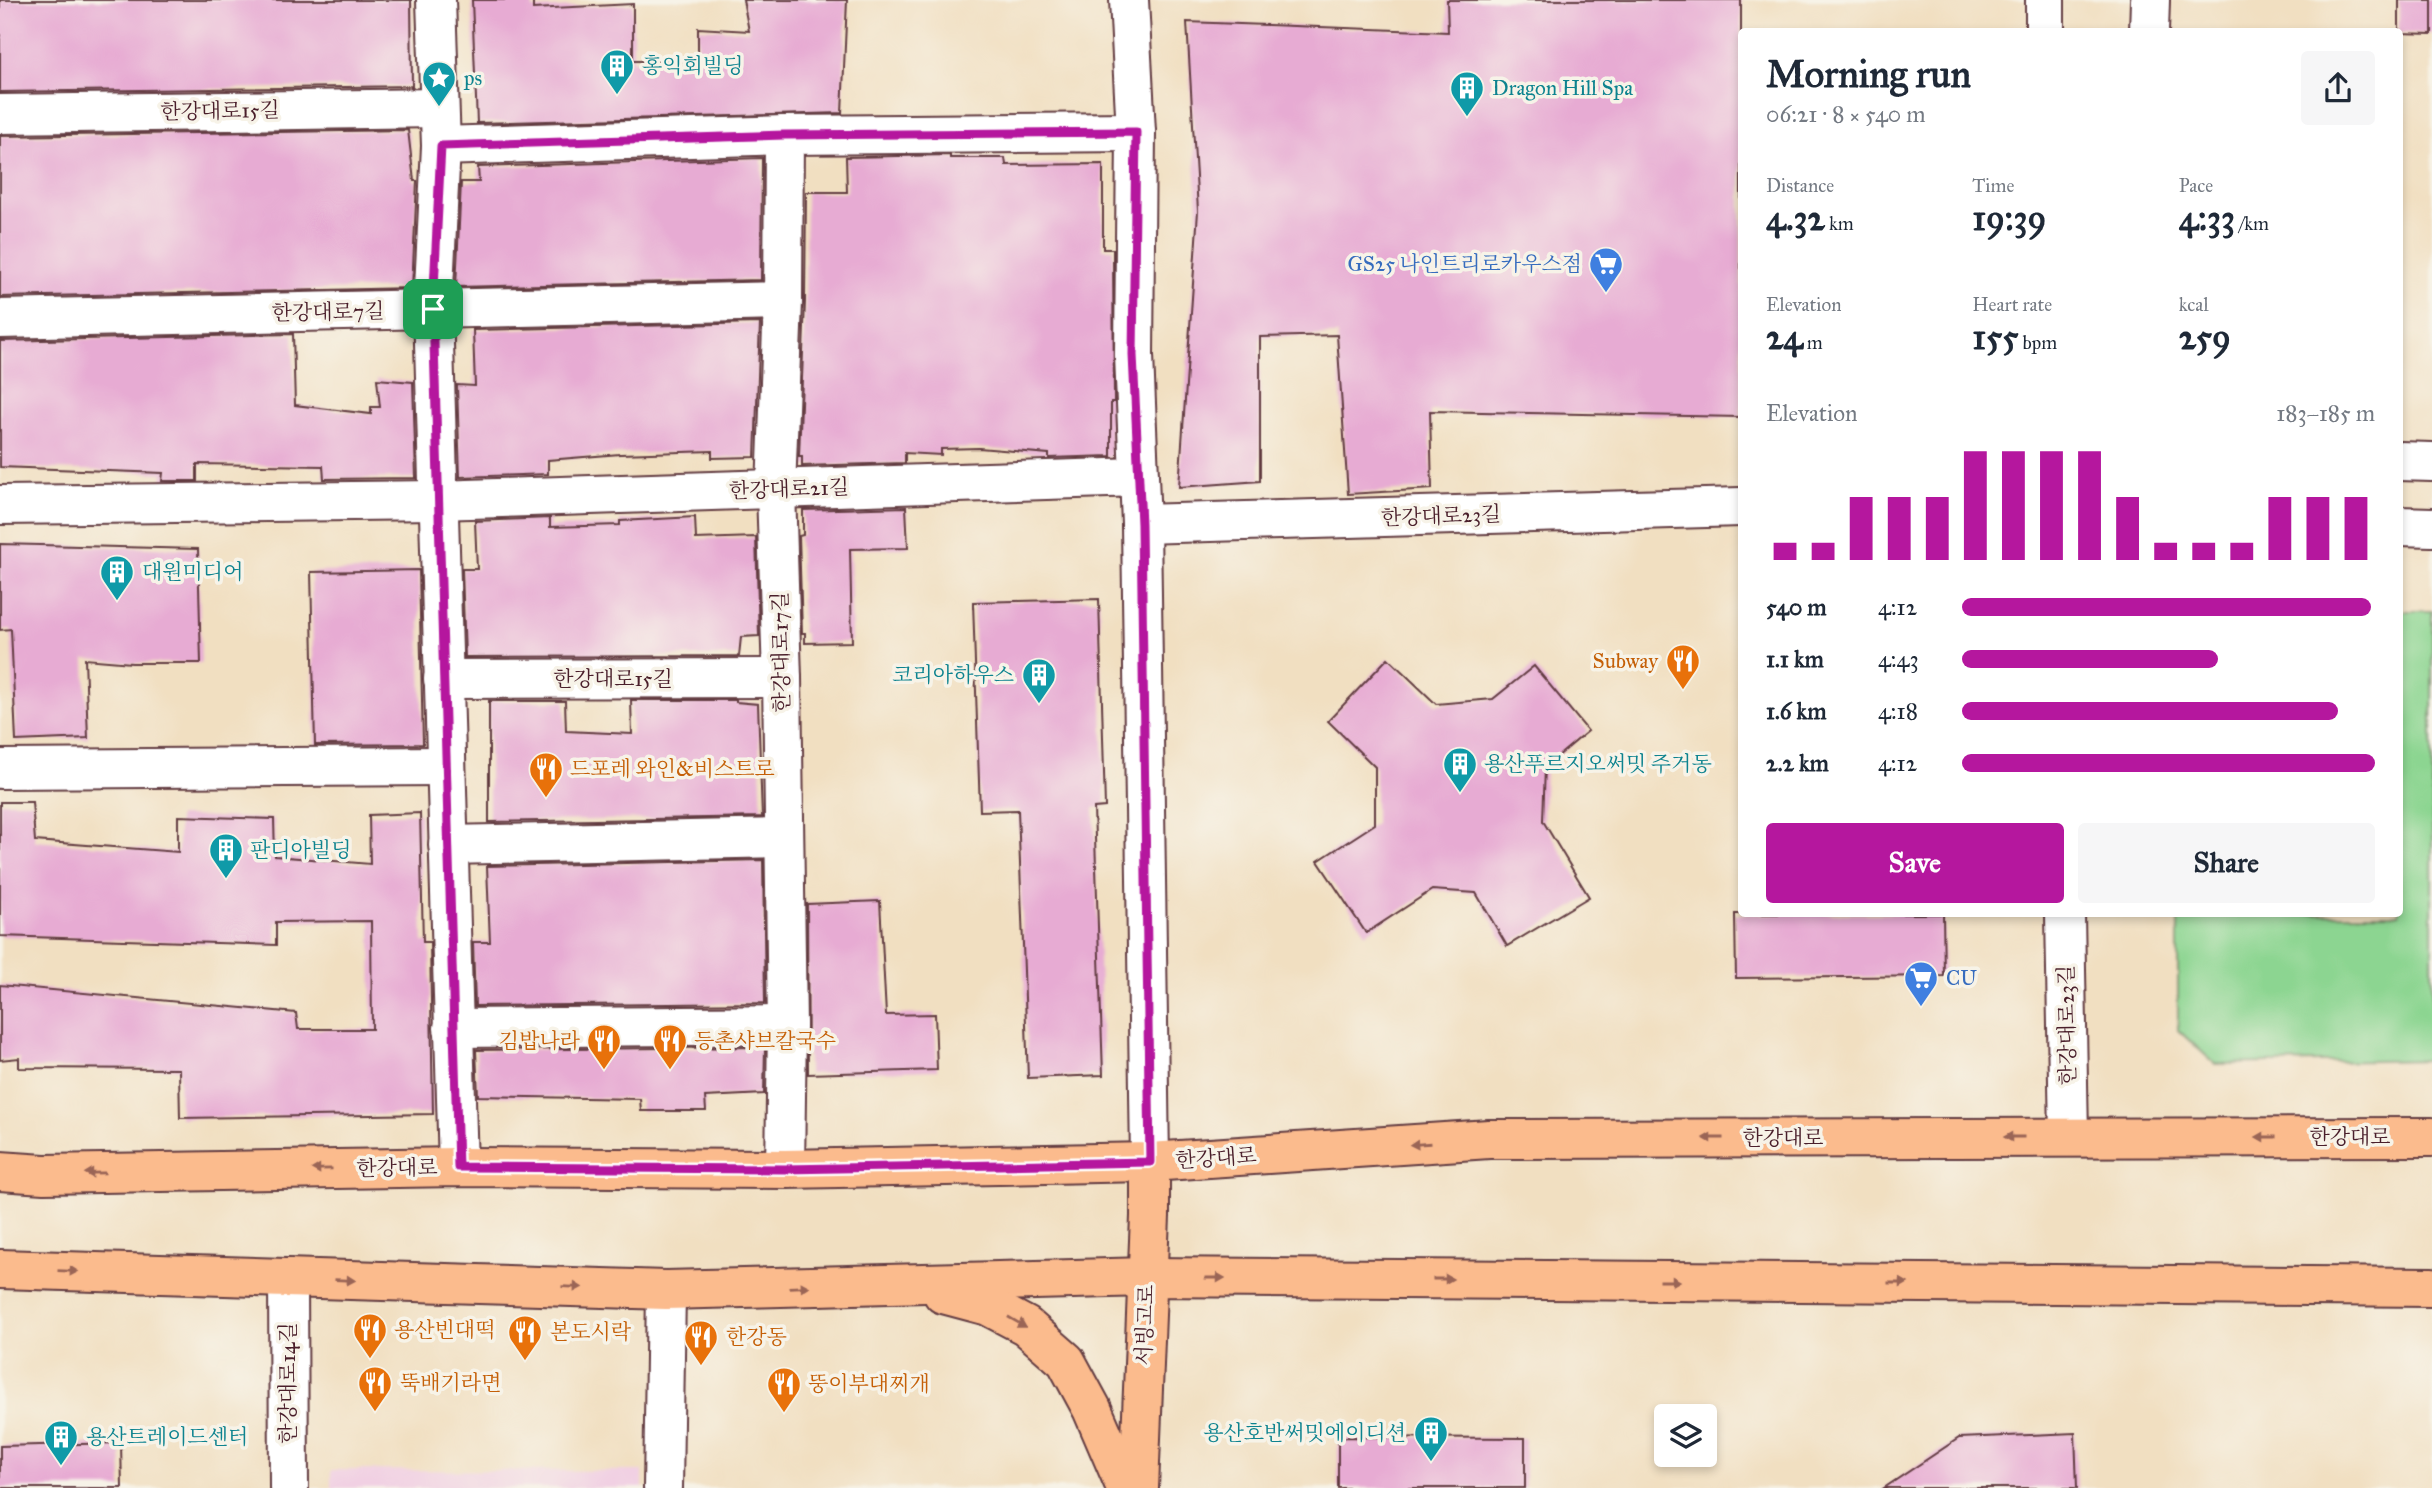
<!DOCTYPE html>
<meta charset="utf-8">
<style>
:root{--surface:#fff;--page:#f6f6f7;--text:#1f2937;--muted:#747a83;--accent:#b5179e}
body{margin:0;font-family:"IM FELL Great Primer","Noto Serif KR",serif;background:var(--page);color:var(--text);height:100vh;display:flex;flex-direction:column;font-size:26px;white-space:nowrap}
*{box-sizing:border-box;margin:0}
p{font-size:23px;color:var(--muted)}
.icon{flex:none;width:38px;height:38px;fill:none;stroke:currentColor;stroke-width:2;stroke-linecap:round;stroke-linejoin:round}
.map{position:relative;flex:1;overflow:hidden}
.drawer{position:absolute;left:1738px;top:28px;width:665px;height:889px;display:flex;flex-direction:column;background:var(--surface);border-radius:7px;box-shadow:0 4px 10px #0003}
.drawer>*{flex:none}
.controls{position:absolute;left:1654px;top:1404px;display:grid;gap:14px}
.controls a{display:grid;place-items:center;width:63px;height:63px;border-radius:7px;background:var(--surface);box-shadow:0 4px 10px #0003;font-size:35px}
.pin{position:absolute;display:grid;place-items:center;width:60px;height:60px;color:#fff;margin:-30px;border-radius:14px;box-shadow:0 4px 10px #0006}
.round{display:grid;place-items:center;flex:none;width:74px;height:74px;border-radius:7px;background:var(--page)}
.headline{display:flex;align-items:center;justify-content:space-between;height:119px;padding:0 28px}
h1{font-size:38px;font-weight:800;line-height:52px}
.metrics{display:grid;grid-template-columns:repeat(3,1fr);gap:10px;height:119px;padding:7px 28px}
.metrics div{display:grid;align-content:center}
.metrics b{font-size:35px;font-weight:800}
.metrics small{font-size:19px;font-weight:400}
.metrics p{font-size:19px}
.chart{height:196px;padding:14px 28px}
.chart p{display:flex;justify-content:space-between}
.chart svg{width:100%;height:126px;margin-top:7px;stroke:var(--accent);stroke-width:6}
.button{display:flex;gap:14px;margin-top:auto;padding:14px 28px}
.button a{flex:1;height:80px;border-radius:7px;background:var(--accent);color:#fff;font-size:28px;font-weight:800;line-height:80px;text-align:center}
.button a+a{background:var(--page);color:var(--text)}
ul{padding:0 28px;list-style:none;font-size:23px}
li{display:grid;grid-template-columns:112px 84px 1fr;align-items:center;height:52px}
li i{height:18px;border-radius:9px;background:var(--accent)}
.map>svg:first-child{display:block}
.built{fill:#f1d0e3}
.green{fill:#8cd591;stroke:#6b7a5e;stroke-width:2}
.building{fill:#e7abd3}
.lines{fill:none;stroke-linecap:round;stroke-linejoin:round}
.minor-casing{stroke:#633c42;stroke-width:42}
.primary-casing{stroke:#633c42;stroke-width:42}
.minor{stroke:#fff;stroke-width:38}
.primary{stroke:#fbbb8d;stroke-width:38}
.oneway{fill:#9a6557}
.route-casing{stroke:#fff;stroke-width:14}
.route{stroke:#b5179e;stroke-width:9}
.labels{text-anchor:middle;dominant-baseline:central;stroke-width:7;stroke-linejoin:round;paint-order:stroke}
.culture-label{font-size:21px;fill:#0d838f;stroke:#f7f3e8;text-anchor:start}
.street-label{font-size:21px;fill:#4a1f2b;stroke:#f7f3e8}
.shop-label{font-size:21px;fill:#366cbe;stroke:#f7f3e8;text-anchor:end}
.food-label{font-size:21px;fill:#c56008;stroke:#f7f3e8;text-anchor:start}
</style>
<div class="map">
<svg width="2432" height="1488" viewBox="0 0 2432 1488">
<rect width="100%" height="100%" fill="#f7f3e8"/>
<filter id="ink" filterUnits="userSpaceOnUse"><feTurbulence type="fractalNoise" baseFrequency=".0143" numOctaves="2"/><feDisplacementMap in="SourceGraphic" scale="14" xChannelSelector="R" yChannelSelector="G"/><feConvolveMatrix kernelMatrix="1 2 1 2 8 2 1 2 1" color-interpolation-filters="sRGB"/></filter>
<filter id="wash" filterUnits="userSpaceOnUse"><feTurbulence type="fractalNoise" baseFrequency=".00686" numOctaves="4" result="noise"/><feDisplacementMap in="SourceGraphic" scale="28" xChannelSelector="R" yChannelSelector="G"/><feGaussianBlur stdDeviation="1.57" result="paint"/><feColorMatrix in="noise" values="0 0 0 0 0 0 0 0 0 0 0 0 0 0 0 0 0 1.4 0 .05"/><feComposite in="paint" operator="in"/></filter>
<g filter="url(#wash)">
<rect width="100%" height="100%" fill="#f1dfc1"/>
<polygon class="built" points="331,1470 643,1471 643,1488 331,1488"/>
<polygon class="green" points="2399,611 2432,611 2432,1060 2215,1064 2178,1030 2178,914 2399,914"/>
<g id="blocks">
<g class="building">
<polygon points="0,0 411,0 412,86 0,92"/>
<polygon points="472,0 533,0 533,9 633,4 633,61 698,61 698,28 749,31 743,0 847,0 842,113 477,123"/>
<polygon points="1447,0 1741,0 1741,417 1430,411 1432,489 1348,494 1337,335 1260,337 1260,481 1179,487 1198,211 1187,22 1448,32"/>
<polygon points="2399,0 2432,0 2432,34 2399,33"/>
<polygon points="408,130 414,181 417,181 412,288 0,297 0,136"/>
<polygon points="950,155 950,158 1005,158 1006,165 1103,164 1103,249 1113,249 1113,256 1114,402 1111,402 1111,456 1049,458 1049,454 979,448 941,449 941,455 905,453 905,463 802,466 802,456 799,456 805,301 806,192 847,192 846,157"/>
<polygon points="762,158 761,280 456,287 461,182 479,182 478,167"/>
<polygon points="760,323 755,457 712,458 712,451 620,454 548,460 548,474 460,477 457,385 475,386 473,330"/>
<polygon points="293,334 295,405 371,414 371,407 380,407 377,379 413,382 416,478 324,479 323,466 197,464 197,481 162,481 163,473 0,467 0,341"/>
<polygon points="906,507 908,548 850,549 852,642 805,643 805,633 802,633 799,536 803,535 803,510"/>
<polygon points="695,517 696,539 756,537 759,636 741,637 739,656 465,657 462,569 477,569 475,521 550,518 550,527 620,525 620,521"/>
<polygon points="0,544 198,549 201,663 132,663 85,659 88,738 16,741 11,629 0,630"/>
<polygon points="419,570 423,744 315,745 311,572"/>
<polygon points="1099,599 1105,807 1094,808 1103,1075 1028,1078 1018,810 980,811 973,602"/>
<polygon points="1388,658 1436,704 1493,699 1534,666 1588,731 1545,767 1543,821 1589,897 1507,946 1476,893 1432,890 1366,933 1318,861 1375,824 1375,767 1328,721"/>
<polygon points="631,700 736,700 736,702 758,704 762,817 489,822 489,701 565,701 566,731 632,734"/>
<polygon points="0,802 32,802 35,841 178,852 178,816 274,819 275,856 370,864 369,815 420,813 423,942 430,942 433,1114 180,1118 179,1069 19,1068 19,1058 0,1060 0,985 296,1013 298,1029 372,1029 371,921 276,922 276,945 0,936"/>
<polygon points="763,860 765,1003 475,1006 473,942 490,942 487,866"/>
<polygon points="880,901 886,1015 935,1014 937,1070 808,1074 807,904"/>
<polygon points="1735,914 1943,914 1944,976 1736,978"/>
<polygon points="765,1047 764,1094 705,1097 706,1111 641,1111 640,1099 478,1096 476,1050"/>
<polygon points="2075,1433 2077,1488 1884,1488 1959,1438"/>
<polygon points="1338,1437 1525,1438 1525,1488 1338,1488"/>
<polygon points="121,1443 122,1488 0,1488 0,1446"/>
</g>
</g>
</g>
<g filter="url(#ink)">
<use href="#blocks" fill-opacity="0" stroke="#633c42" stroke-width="2"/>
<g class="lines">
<g class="minor-casing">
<g id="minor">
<polyline points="436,0 441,146 433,309 458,1167"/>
<polyline points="1129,0 1136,132 1134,355 1141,524 1150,1162"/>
<polyline points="2045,32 2045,0"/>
<polyline points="2149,32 2150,0"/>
<polyline points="0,114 439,108"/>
<polyline points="784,135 783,301 776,490 782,678 787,1025 785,1169"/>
<polyline points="441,146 784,135 1136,132"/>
<polyline points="0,319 783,301"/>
<polyline points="2399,461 2432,462"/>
<polyline points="0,505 438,500 1139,477"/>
<polyline points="1141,524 1741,507"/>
<polyline points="2399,526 2432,527"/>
<polyline points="443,679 782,678"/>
<polyline points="0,769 446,766"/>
<polyline points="448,845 783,838"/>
<polyline points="2065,914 2069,1137"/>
<polyline points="453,1028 787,1025"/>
<polyline points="288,1278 289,1488"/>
<polyline points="663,1488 666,1290"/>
</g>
</g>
<g class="primary-casing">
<g id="primary">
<polyline points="0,1171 44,1174 458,1167 785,1169 1150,1162 1489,1139 2432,1137"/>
<polyline points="0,1269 666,1290 1147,1277 2432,1287"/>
<polyline points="943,1294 988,1306 1026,1326 1066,1361 1092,1409 1126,1488"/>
<polyline points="1139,1488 1150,1216 1150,1162"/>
</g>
</g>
<use href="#minor" class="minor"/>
<use href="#primary" class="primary"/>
</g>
<defs><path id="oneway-solid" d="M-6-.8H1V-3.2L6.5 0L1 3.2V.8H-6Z" transform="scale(1.75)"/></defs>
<g class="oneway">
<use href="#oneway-solid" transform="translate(2014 1137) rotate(180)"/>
<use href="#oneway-solid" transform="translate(2266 1137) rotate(-180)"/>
<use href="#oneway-solid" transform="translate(1713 1138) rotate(180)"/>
<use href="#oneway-solid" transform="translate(1420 1144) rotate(176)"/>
<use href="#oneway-solid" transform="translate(322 1169) rotate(179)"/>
<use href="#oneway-solid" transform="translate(95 1173) rotate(179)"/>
<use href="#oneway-solid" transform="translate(68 1271) rotate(2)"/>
<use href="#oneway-solid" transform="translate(1215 1278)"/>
<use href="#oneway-solid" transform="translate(1443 1279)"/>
<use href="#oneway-solid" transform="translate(345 1280) rotate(2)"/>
<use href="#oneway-solid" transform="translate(1670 1281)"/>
<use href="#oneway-solid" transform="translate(1898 1283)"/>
<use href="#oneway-solid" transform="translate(572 1287) rotate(2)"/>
<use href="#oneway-solid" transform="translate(799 1287) rotate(-2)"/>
<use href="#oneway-solid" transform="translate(1017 1322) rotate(30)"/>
</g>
</g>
<g class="lines" filter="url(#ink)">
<g class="route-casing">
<polygon id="route" points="1136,132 1133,355 1141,524 1150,1162 785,1169 458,1167 433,309 441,146 784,135"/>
</g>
<use href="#route" class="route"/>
</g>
<defs>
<g id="building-pin" transform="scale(1.75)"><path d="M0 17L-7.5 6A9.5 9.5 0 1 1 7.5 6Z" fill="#0f9aa8" stroke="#f7f3e8"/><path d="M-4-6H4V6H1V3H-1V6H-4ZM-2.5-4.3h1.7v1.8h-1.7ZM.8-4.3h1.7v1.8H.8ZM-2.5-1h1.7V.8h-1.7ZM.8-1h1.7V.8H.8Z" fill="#fff"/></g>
<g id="sight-pin" transform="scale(1.75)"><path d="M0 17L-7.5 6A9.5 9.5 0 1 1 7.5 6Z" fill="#0f9aa8" stroke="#f7f3e8"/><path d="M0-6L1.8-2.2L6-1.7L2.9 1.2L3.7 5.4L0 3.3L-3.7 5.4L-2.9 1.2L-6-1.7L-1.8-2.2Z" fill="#fff"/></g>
<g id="supermarket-pin" transform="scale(1.75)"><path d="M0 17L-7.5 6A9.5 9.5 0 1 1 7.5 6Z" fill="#3f7fe0" stroke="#f7f3e8"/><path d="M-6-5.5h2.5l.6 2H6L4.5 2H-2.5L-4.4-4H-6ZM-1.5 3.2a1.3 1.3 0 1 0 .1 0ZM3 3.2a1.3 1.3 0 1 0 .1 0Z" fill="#fff"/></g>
<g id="restaurant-pin" transform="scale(1.75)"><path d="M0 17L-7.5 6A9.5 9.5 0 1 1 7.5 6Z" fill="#e8710a" stroke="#f7f3e8"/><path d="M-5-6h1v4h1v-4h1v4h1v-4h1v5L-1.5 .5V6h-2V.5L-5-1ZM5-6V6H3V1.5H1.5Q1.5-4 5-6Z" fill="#fff"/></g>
</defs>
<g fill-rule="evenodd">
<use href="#building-pin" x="617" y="66"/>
<use href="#sight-pin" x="439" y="78"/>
<use href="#building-pin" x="1467" y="88"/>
<use href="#supermarket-pin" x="1606" y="264"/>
<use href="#building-pin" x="117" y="572"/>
<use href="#restaurant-pin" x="1683" y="661"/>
<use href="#building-pin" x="1039" y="675"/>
<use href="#building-pin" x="1460" y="764"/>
<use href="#restaurant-pin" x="546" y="769"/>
<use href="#building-pin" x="226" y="850"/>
<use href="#supermarket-pin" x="1921" y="978"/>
<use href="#restaurant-pin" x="604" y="1041"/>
<use href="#restaurant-pin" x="670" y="1041"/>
<use href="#restaurant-pin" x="370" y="1330"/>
<use href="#restaurant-pin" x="525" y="1332"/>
<use href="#restaurant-pin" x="701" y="1337"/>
<use href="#restaurant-pin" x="375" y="1383"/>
<use href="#restaurant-pin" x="784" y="1384"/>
<use href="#building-pin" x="1431" y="1433"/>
<use href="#building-pin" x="61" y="1437"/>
</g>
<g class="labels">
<g class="culture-label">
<text x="642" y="66">홍익회빌딩</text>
<text x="464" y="78">ps</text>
<text x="1492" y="88">Dragon Hill Spa</text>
<text x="142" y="572">대원미디어</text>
<text x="1014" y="675" text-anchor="end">코리아하우스</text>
<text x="1484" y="764">용산푸르지오써밋 주거동</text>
<text x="250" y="850">판디아빌딩</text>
<text x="1406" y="1433" text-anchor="end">용산호반써밋에이디션</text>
<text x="86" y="1437">용산트레이드센터</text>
</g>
<g class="street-label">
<text transform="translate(220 111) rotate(-1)">한강대로15길</text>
<text transform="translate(328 312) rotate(-1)">한강대로7길</text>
<text transform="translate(789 489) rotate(-2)">한강대로21길</text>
<text transform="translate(1441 516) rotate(-2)">한강대로23길</text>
<text transform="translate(781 652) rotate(-91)">한강대로17길</text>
<text x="613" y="679">한강대로15길</text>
<text transform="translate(2067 1025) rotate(-91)">한강대로23길</text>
<text x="2350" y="1137">한강대로</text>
<text x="1783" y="1138">한강대로</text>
<text transform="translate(1216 1158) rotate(-4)">한강대로</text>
<text transform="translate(397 1168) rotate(-1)">한강대로</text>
<text transform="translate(1145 1325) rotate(-88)">서빙고로</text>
<text transform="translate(288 1383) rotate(-90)">한강대로14길</text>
</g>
<g class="shop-label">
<text x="1582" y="264">GS25 나인트리로카우스점</text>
<text x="1946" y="978" text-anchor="start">CU</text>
</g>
<g class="food-label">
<text x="1658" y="661" text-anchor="end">Subway</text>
<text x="570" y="769">드포레 와인&amp;비스트로</text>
<text x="580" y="1041" text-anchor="end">김밥나라</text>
<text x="694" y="1041">등촌샤브칼국수</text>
<text x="394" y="1330">용산빈대떡</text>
<text x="550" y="1332">본도시락</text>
<text x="726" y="1337">한강동</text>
<text x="400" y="1383">뚝배기라면</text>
<text x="808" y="1384">뚱이부대찌개</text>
</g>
</g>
</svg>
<div class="controls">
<a><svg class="icon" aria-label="layers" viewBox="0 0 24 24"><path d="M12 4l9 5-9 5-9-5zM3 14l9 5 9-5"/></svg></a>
</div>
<div class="pin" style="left:433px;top:309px;background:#1e9e55"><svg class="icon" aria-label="arrive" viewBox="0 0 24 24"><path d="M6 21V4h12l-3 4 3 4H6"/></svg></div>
<section class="drawer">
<div class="headline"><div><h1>Morning run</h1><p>06:21 · 8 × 540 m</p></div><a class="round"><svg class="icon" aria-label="share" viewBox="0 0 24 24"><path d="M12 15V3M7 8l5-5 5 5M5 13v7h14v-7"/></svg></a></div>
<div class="metrics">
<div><p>Distance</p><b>4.32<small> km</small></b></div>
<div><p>Time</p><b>19:39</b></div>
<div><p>Pace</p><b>4:33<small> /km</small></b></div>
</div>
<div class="metrics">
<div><p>Elevation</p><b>24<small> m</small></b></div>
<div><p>Heart rate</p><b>155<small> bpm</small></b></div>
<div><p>kcal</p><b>259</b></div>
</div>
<div class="chart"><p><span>Elevation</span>183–185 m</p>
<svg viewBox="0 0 160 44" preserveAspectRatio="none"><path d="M5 44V38M15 44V38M25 44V22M35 44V22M45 44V22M55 44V6M65 44V6M75 44V6M85 44V6M95 44V22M105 44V38M115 44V38M125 44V38M135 44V22M145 44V22M155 44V22"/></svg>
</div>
<ul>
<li><b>540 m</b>4:12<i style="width:99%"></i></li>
<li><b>1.1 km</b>4:43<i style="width:62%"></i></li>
<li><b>1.6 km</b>4:18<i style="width:91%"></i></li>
<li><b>2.2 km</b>4:12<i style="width:100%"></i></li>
</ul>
<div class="button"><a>Save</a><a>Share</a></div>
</section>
</div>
